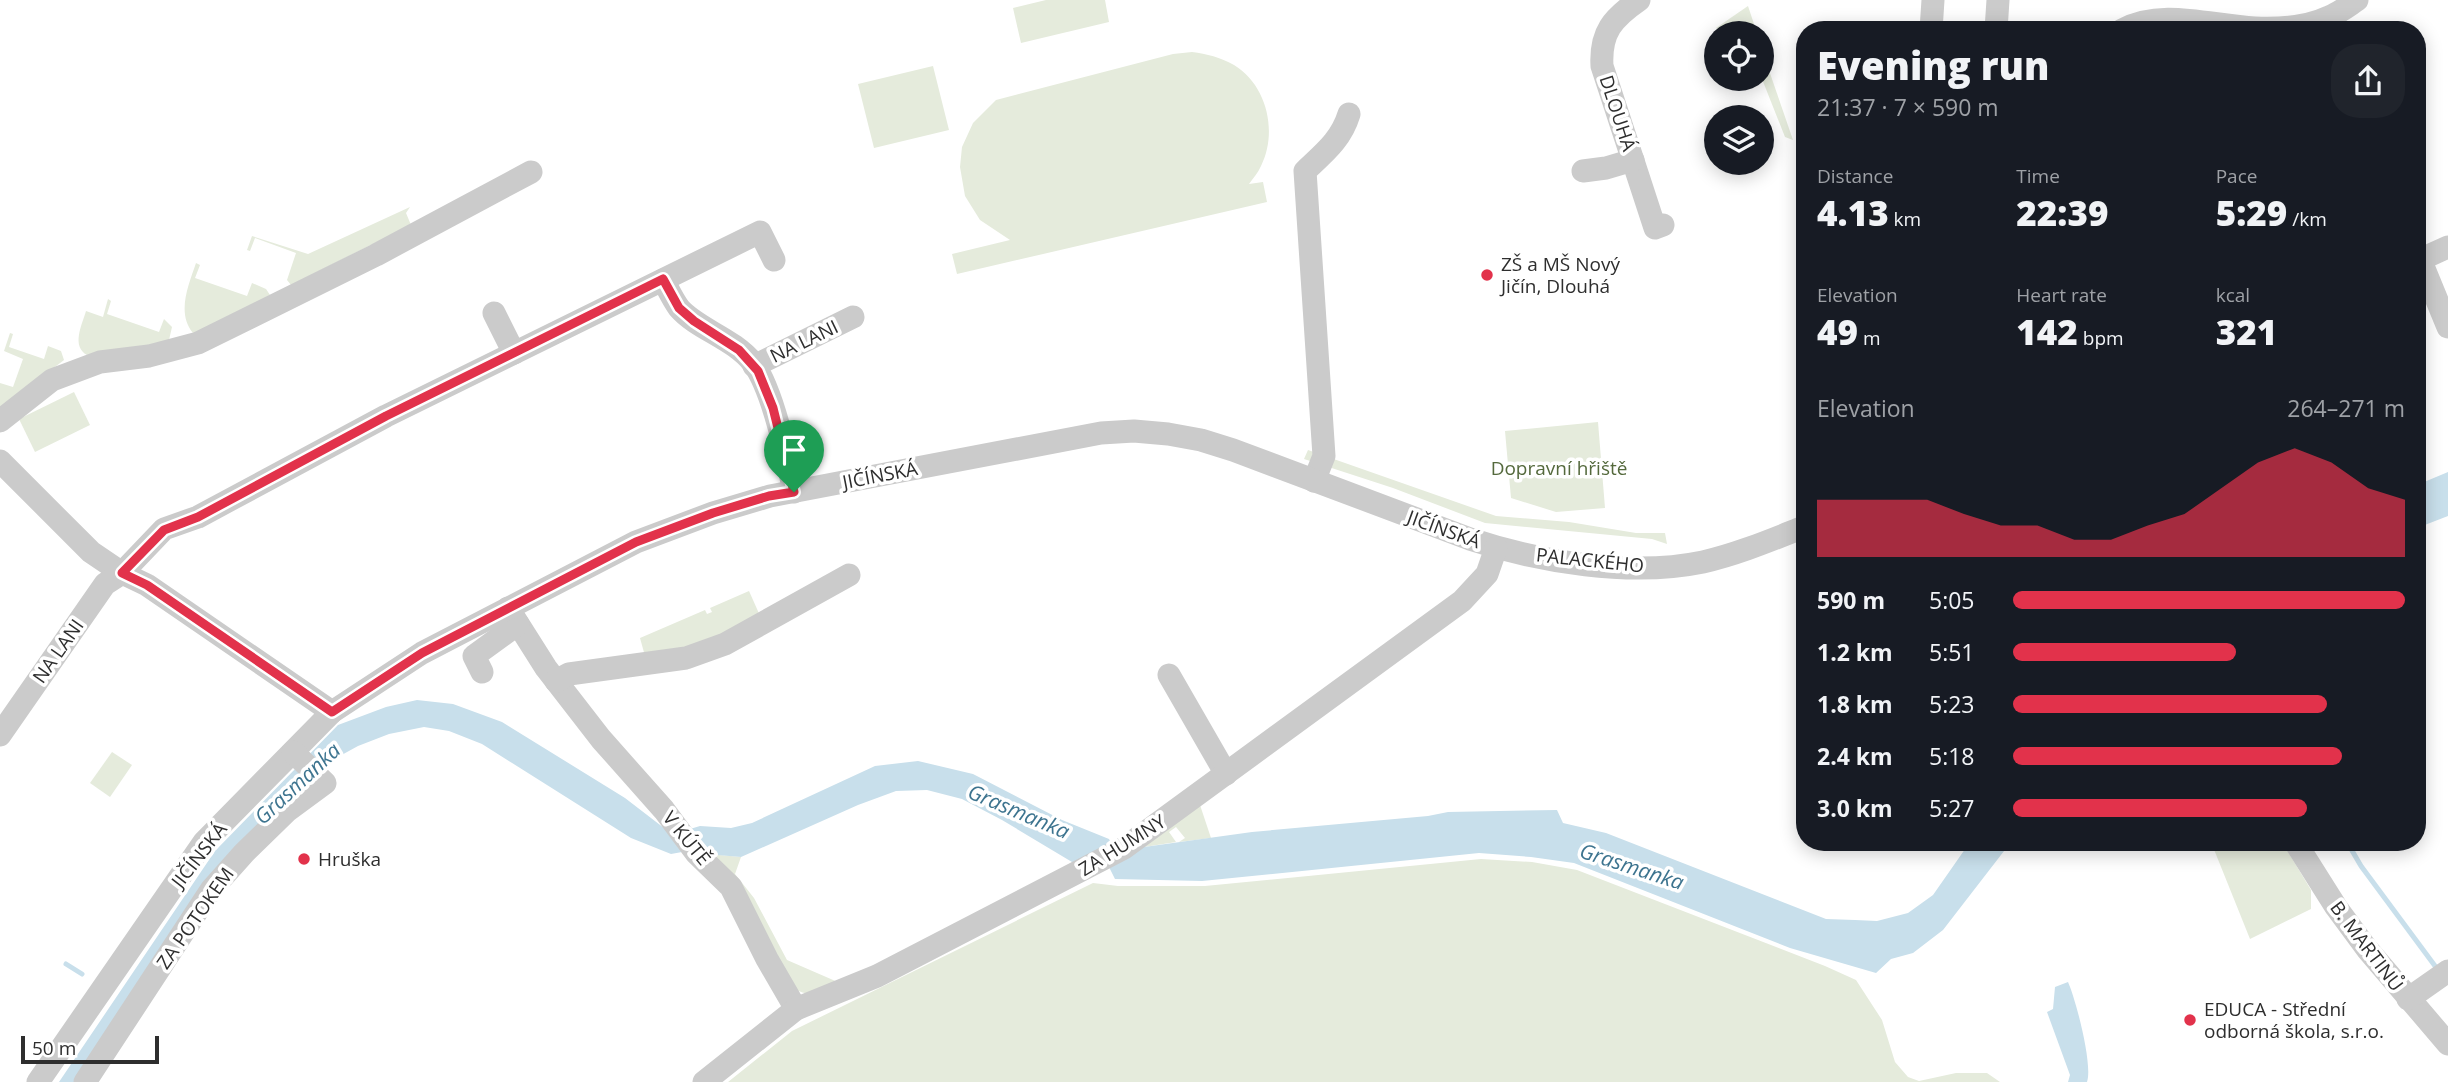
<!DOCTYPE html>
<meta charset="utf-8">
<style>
:root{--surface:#171b24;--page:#20242c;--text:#f1f3f6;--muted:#9ea1a6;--accent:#e2324b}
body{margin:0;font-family:"Open Sans",sans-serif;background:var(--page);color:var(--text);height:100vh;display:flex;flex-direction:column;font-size:26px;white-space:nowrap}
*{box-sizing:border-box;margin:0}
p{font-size:23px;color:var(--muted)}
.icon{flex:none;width:38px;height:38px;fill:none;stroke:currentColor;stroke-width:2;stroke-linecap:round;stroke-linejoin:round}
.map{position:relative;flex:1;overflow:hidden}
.sheet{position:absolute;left:1796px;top:21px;width:630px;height:830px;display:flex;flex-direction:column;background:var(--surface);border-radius:28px;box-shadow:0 4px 18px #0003}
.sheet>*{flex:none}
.fabs{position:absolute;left:1704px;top:21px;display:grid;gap:14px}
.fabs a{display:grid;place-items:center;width:70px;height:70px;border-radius:50%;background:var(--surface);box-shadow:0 4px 18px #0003;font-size:35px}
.scale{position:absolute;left:21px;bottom:18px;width:138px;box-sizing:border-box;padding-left:7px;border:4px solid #2e2e2e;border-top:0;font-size:19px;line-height:24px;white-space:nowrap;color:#2e2e2e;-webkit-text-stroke:5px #fff;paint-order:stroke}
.pin{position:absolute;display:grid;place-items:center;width:60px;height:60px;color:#fff;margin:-72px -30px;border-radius:50% 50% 50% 0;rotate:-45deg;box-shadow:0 0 7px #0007}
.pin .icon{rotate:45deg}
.round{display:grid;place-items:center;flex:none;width:74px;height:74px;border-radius:28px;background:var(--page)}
.head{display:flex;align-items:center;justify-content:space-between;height:119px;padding:0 21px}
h1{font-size:38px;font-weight:800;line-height:52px}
.stats{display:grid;grid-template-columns:repeat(3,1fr);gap:10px;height:119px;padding:7px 21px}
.stats div{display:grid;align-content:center}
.stats b{font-size:35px;font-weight:800}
.stats small{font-size:19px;font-weight:400}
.stats p{font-size:19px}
.chart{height:196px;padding:14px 21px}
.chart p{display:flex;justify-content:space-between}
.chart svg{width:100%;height:126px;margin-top:7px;fill:var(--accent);opacity:.7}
ul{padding:0 21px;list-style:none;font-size:23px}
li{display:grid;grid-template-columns:112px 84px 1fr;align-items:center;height:52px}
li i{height:18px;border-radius:9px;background:var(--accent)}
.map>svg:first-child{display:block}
.green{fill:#e5ebdc}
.water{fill:#c8dfeb}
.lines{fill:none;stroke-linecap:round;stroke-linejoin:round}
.stream{stroke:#c8dfeb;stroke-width:5}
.minor{stroke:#cbcbcb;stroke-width:23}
.route-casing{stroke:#fff;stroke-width:14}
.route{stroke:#e2324b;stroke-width:9}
.poi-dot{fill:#e2324b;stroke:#fff;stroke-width:2.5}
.labels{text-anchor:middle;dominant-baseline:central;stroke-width:7;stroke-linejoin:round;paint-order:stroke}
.street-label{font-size:19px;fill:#2e2e2e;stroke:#fff}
.poi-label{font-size:19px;fill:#2e2e2e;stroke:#fff;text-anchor:start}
.park-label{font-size:19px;fill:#54693c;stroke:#fff}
.water-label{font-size:21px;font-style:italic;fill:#3d748f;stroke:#fff}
</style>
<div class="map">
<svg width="2448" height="1082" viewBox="0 0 2448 1082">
<rect width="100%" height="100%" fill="#fff"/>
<g class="green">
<polygon points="1046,0 1105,0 1109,22 1021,43 1013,8"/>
<polygon points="1748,6 1757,33 1721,33 1716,28"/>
<polygon points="1762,50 1793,140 1785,137 1762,79"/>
<path d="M 1192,52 C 1207,54 1220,57 1234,65 C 1267,85 1278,132 1261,166 C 1258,173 1253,178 1249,184 L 1263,182 L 1267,202 L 957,274 L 952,254 L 1010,240 L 980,220 L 965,196 L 960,167 L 962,147 L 973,123 L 996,100 L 1173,54 Z"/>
<polygon points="933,66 949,130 874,148 858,84"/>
<polygon points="410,207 406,213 411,225 291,285 287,280 296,253 255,238 250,251 247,250 252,236 308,254"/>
<path d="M 196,263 L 200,265 L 195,278 L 247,296 L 252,283 L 266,289 L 270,295 L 200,332 L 193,333 C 176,313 189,284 196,263 Z"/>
<path d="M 108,299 L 111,301 L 107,314 L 159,332 L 164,319 L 172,327 L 169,340 L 147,347 L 87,355 C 71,346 82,325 86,311 L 103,317 Z"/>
<polygon points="10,333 13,334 9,347 44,359 48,346 61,351 64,360 0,409 0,383 13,387 23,359 4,351"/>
<polygon points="74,392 90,425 35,452 19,419"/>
<polygon points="1598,422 1605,508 1556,512 1511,498 1505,431"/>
<polygon points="1308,450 1496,516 1569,522 1636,533 1665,533 1667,544 1652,539 1485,523 1393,488 1304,459"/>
<polygon points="749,591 761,618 685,650 645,656 640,638 705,610 707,614 712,612 710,608"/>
<polygon points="112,752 132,765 110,797 90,783"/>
<polygon points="1200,805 1211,838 1179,842 1185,838 1176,827 1169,832 1176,842 1144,847"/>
<polygon points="2211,842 2282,842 2311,890 2311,909 2250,939"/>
<path d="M 709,854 L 741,857 L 735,874 L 754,898 L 787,960 L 840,983 C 824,990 811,999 795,989 Z"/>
<polygon points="1481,859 1532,862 1577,870 1825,966 1856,980 1882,1020 1895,1062 1908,1077 1919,1081 1956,1073 1987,1073 2000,1082 728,1082 792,1031 1093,883 1118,886 1205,886"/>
</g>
<g class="water">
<polygon points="2448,472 2448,516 2417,528 2417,485"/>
<polygon points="417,700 453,704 502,722 625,798 664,828 690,829 700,826 731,828 752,823 875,766 918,761 973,774 1062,820 1109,839 1112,845 1144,847 1252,832 1428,816 1448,812 1557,810 1563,823 1606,833 1826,919 1855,920 1877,921 1908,913 1933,895 1970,842 2011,842 1943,930 1913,953 1891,959 1876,973 1790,948 1574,863 1531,857 1479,853 1202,881 1115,879 1109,867 1072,862 1002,820 962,799 927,790 896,791 858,805 741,857 682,852 671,854 631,838 482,744 449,731 424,727 389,734 358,746 338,757 315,781 279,811 78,1082 59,1082 215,851 338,725 386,707"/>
<path d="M 2068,982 C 2076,1000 2093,1065 2087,1082 L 2068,1082 L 2070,1075 L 2047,1012 L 2053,1009 L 2055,987 Z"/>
</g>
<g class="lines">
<g class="stream">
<polyline points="2347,842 2361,866 2438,970"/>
<polyline points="66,964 82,974"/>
</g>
<g class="minor">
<path d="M 1639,0 C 1613,18 1600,32 1602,66 L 1655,228 L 1663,225"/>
<polyline points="1931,30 1933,0"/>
<polyline points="1996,30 1998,0"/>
<path d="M 2122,30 C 2162,8 2211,26 2255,28 C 2278,29 2308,27 2329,17 C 2339,13 2348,6 2357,0"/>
<polyline points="1583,171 1606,168 1633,160"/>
<polyline points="2420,259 2448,327"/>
<polyline points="2417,261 2448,247"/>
<path d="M 663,280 C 668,289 673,300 679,308 C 697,329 733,338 753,363 C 773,390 787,458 794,492"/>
<polyline points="494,313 514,353"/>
<polyline points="754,366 853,317"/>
<polyline points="0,421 52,380 100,362 149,356 198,343 376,255 531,172"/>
<polyline points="0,461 91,552 122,573 147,585 332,712"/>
<path d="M 1314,481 L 1324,456 L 1305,171 C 1324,153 1341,140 1349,114"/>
<polyline points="508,608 546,668 601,739 664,810 696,853 731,887 767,959 796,1009"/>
<polyline points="482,672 474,656 518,624"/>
<polyline points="1169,675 1226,774"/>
<polyline points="556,681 569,674 686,658 725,644 849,575"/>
<polyline points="0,735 105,584 122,573 164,529 198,517 386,416 760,232 774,260"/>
<polyline points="2295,842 2336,907 2367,949 2448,1044"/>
<polyline points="2408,999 2448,971"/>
<path d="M 38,1082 L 204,842 L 332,712 L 422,653 L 636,542 L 713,513 L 770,496 L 1101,433 L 1134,431 L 1168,434 L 1201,440 L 1233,450 L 1470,539 C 1539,562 1631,577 1703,562 C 1738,554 1771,540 1804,527"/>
<polyline points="85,1082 211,890 244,853 287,811 325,783 293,752"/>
<polyline points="704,1082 796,1009 877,976 1124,848 1462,601 1487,574 1496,548"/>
</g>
</g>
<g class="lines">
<g class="route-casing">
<polygon id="route" points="663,279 679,308 694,321 739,350 758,371 773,408 794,492 769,496 713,513 636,542 422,653 332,712 147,585 122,573 164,530 198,517 386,416"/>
</g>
<use href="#route" class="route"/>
</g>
<g class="poi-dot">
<circle cx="1487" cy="275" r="7"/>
<circle cx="304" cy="859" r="7"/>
<circle cx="2190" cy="1020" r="7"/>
</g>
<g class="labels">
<g class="street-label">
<text transform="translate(1618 113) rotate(72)">DLOUHÁ</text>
<text transform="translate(804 341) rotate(-26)">NA LANI</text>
<text transform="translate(880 475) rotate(-11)">JIČÍNSKÁ</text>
<text transform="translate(1444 529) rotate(20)">JIČÍNSKÁ</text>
<text transform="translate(1590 560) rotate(6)">PALACKÉHO</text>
<text transform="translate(58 651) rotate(-55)">NA LANI</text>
<text transform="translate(687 838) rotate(51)">V KÚTĚ</text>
<text transform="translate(1122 845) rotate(-32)">ZA HUMNY</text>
<text transform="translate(199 855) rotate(-52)">JIČÍNSKÁ</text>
<text transform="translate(195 918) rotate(-55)">ZA POTOKEM</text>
<text transform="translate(2367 946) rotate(53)">B. MARTINŮ</text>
</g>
<g class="poi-label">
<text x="1501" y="264">ZŠ a MŠ Nový<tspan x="1501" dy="22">Jičín, Dlouhá</tspan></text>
<text x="318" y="859">Hruška</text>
<text x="2204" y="1009">EDUCA - Střední<tspan x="2204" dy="22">odborná škola, s.r.o.</tspan></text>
</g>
<g class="park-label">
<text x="1559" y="468">Dopravní hřiště</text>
</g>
<g class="water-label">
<text transform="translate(297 783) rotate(-43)">Grasmanka</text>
<text transform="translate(1019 811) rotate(23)">Grasmanka</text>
<text transform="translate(1632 866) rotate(18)">Grasmanka</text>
</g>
</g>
</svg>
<div class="fabs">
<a><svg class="icon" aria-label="locate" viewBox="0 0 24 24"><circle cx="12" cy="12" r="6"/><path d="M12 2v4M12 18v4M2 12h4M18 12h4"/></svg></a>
<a><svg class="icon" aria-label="layers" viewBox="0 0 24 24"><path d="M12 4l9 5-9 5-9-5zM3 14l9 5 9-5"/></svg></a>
</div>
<div class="scale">50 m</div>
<div class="pin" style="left:794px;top:492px;background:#1e9e55"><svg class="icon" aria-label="arrive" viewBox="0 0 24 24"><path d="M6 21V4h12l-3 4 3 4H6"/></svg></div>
<section class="sheet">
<div class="head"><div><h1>Evening run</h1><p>21:37 · 7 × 590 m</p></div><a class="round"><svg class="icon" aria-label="share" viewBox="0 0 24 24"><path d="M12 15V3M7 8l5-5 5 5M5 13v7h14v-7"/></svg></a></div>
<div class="stats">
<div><p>Distance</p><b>4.13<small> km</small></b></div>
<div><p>Time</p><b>22:39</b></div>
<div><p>Pace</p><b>5:29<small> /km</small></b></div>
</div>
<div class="stats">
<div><p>Elevation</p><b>49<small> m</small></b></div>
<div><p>Heart rate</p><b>142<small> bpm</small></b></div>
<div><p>kcal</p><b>321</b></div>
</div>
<div class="chart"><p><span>Elevation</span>264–271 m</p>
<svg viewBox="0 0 160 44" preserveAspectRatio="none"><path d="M0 44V24L10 24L20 24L30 24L40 29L50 33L60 33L70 38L80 38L90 33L100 29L110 20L120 11L130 6L140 11L150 20L160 24V44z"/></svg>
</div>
<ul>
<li><b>590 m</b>5:05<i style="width:100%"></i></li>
<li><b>1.2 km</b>5:51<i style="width:57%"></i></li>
<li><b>1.8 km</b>5:23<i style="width:80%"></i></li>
<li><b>2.4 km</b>5:18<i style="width:84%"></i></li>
<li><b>3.0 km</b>5:27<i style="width:75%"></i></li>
</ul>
</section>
</div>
